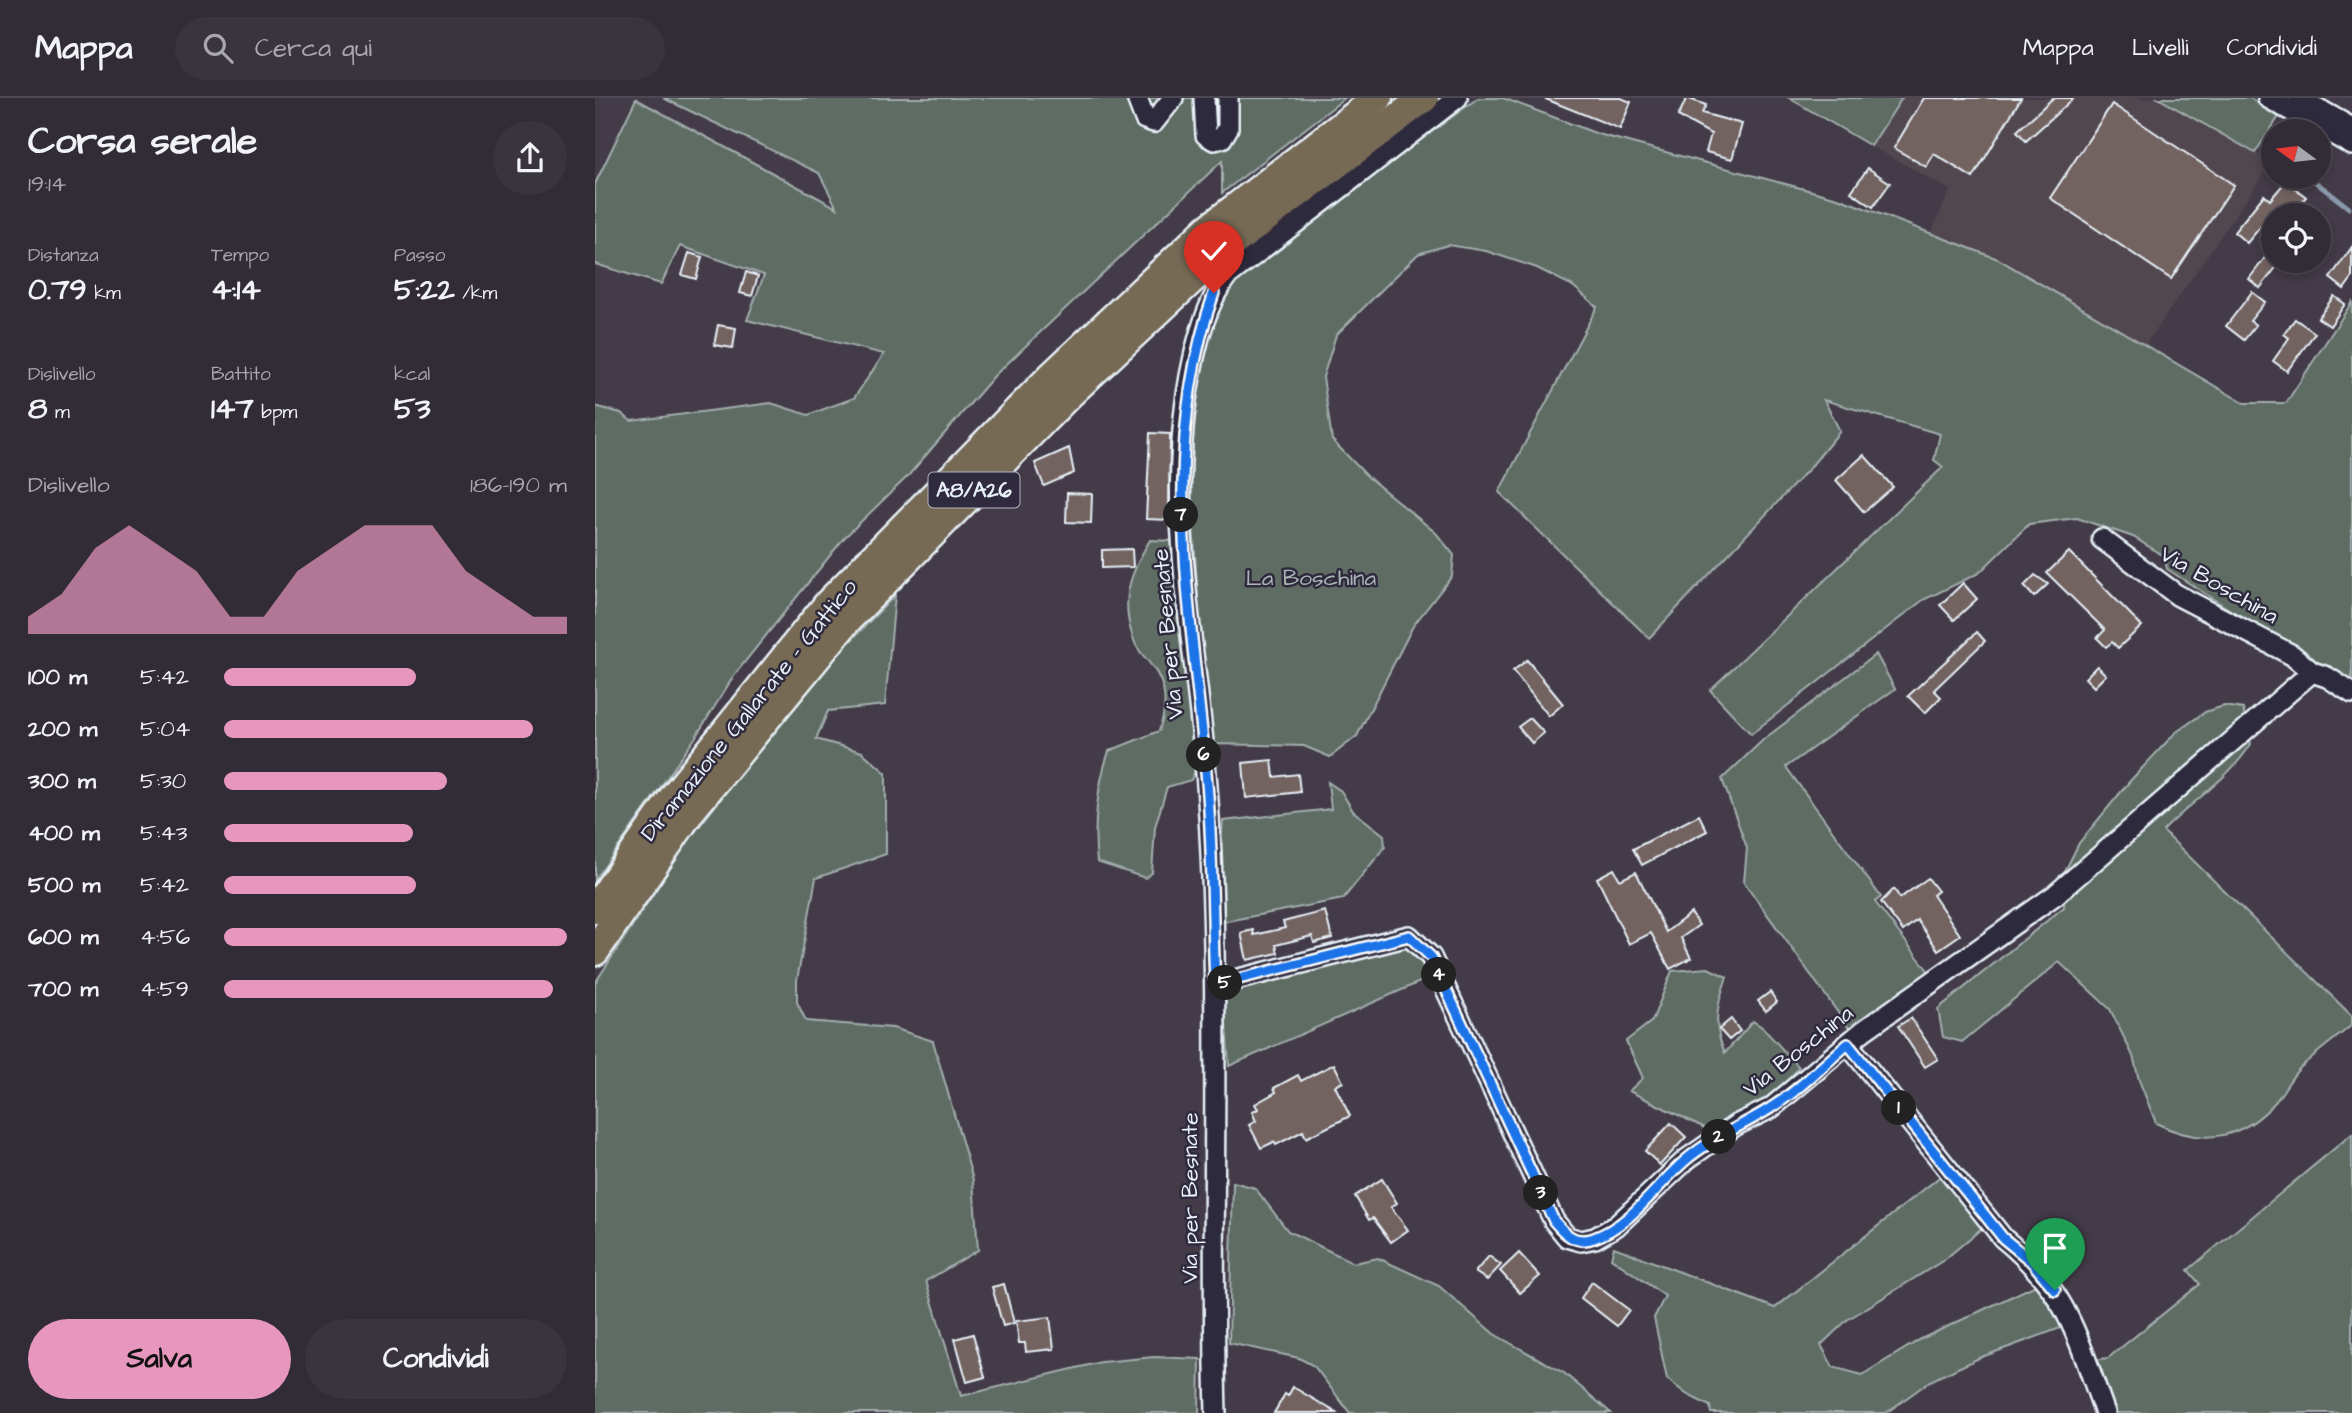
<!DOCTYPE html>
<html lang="it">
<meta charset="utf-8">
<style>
:root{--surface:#322c36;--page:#3a343e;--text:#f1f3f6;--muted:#a8a7ad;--line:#4d4851;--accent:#e797bd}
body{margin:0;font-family:"Architects Daughter",sans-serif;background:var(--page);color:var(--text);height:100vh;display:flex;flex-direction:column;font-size:26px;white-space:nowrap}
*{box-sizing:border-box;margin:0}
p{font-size:23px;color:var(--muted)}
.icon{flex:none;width:38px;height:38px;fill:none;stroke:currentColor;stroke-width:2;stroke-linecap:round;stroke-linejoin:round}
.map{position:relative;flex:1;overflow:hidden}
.drawer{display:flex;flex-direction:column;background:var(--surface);width:595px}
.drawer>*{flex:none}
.needle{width:46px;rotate:285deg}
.fabs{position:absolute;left:1666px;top:21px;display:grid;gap:14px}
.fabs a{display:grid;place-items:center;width:70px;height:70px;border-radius:50%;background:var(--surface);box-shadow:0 4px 10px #0003,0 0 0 2px var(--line);font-size:35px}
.pin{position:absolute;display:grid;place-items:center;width:60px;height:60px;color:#fff;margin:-72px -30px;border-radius:50% 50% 50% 0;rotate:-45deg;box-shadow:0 0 7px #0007}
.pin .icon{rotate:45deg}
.km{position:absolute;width:35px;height:35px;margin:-18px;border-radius:50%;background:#222;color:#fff;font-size:19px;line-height:35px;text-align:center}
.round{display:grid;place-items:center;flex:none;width:74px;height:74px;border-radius:37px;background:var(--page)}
.overview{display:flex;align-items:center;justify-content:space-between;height:119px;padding:0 28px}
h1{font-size:38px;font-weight:700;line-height:52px}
.metrics{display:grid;grid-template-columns:repeat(3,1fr);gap:10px;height:119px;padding:7px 28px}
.metrics div{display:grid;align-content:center}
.metrics b{font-size:30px;font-weight:700}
.metrics small{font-size:19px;font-weight:400}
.metrics p{font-size:19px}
.chart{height:196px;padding:14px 28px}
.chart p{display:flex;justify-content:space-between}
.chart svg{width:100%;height:126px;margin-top:7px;fill:var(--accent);opacity:.7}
.primary-button{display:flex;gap:14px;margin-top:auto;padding:14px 28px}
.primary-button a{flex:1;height:80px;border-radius:42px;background:var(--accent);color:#111;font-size:28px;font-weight:700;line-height:80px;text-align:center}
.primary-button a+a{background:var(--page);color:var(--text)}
ul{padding:0 28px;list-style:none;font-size:23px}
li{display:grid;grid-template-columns:112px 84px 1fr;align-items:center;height:52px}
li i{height:18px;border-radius:9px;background:var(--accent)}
header{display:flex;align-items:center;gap:42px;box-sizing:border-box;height:98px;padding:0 35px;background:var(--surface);border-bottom:2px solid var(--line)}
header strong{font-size:33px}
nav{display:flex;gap:38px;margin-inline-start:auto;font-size:24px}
.search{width:490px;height:63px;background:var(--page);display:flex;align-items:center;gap:18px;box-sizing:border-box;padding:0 24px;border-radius:38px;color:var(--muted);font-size:26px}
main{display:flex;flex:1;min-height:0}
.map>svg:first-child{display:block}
.built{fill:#51474f}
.green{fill:#5e6c63;stroke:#a3aeae;stroke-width:2}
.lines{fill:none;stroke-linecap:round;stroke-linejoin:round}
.stream{stroke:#8b9aab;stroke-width:5}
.building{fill:#736360;stroke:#e8f1f8;stroke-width:2}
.minor-casing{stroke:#e8f1f8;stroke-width:24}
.highway-casing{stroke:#e8f1f8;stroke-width:33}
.minor{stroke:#2f2a3d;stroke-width:19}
.highway{stroke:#766a55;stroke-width:28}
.route-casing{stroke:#fff;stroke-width:14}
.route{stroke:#1a73e8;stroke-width:9}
.labels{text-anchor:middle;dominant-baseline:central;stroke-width:5;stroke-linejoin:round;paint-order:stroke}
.shield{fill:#2f2a3d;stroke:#b0b5c0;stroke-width:2}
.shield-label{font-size:21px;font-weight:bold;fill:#e8f1f8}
.park-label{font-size:23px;fill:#aab5b5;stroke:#2f2a3d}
.street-label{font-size:23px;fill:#e8f1f8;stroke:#2f2a3d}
</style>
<header>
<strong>Mappa</strong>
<div class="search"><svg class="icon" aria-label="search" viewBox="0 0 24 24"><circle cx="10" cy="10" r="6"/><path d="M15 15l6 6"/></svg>Cerca qui</div>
<nav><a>Mappa</a><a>Livelli</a><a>Condividi</a></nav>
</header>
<main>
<section class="drawer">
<div class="overview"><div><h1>Corsa serale</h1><p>19:14</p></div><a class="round"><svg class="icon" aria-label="share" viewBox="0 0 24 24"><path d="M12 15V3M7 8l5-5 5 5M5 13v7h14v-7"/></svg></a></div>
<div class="metrics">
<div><p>Distanza</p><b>0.79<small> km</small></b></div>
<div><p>Tempo</p><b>4:14</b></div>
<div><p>Passo</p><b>5:22<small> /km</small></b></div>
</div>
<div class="metrics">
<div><p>Dislivello</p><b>8<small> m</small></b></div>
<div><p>Battito</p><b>147<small> bpm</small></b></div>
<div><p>kcal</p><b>53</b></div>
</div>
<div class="chart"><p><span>Dislivello</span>186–190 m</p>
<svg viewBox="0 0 160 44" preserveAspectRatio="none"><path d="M0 44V38L10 30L20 14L30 6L40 14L50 22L60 38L70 38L80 22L90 14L100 6L110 6L120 6L130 22L140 30L150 38L160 38V44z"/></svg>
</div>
<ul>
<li><b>100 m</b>5:42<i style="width:56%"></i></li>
<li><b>200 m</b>5:04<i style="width:90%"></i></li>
<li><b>300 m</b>5:30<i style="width:65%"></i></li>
<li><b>400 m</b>5:43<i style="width:55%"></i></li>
<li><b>500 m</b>5:42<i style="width:56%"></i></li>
<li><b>600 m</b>4:56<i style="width:100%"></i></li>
<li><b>700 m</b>4:59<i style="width:96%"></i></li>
</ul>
<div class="primary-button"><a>Salva</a><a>Condividi</a></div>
</section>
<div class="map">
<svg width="1757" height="1315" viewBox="0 0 1757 1315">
<rect width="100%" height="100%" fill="#433b48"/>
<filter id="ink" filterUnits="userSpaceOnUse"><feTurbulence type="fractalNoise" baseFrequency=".0143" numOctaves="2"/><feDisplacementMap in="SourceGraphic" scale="14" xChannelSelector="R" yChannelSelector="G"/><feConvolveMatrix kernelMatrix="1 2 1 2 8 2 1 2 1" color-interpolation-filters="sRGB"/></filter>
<g filter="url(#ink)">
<polygon class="built" points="1307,0 1563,0 1677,64 1549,249 1403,161 1336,135 1355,92 1276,48"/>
<g class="green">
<polygon points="68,0 750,0 627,95 627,63 400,277 313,378 249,440 140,576 100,640 0,782 0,308 26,315 36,323 176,305 213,317 259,300 289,256 152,222 169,177 85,148 66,186 0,166 0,86 41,1 242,110 224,75"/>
<polygon points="883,0 908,0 1003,36 1243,100 1403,161 1649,305 1691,305 1757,204 1757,591 1572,471 1569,458 1538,439 1482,420 1434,426 1384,475 1328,502 1156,636 1115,592 1348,369 1339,362 1345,336 1229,302 1245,333 1213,372 1054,540 904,394 1002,209 978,188 942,170 891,153 853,147 823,156 741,237 728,279 737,342 773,379 841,435 859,457 857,478 818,528 762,638 735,659 709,648 617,646 609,587 594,369 599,313 623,201 642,175"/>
<polygon points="1194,0 1307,0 1276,48"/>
<polygon points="1563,0 1655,0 1685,17 1660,55"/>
<path d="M 555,442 L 579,443 L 601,671 L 596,682 L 572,689 L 560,729 L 557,775 L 550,780 L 502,764 C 498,728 502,688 514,653 L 564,633 C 572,609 573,587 556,567 C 551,560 543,553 540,545 C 524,505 534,477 555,442 Z"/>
<polygon points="300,497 290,607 233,613 221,641 267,654 291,675 291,756 221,780 202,882 202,904 211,923 298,930 338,943 378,1082 383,1152 331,1183 366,1298 506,1264 559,1259 605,1261 604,1315 0,1315 0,885 93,743 222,578"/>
<polygon points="1281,556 1300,591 1191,669 1286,799 1280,804 1335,875 1254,930 1149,784 1152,750 1127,681 1169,641"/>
<path d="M 1629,608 L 1648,611 L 1656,646 C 1634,681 1597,703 1568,733 L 1757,918 L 1757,927 C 1739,942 1719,956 1703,972 C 1695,981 1689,993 1681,1003 C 1647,1043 1605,1048 1561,1025 L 1544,982 L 1538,958 L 1515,911 L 1464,864 L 1367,944 L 1348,939 L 1343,911 L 1469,809 L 1471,771 L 1484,745 L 1535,683 L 1580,635 L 1610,614 Z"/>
<polygon points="733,684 746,693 758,713 789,737 790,749 748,801 627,824 625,758 628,723 736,711"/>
<polygon points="810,847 822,855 834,880 634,968 629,899 636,889"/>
<path d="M 1113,870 L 1132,879 C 1122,906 1117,927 1130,955 L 1158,923 L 1167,929 L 1204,969 L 1185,992 L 1116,1033 L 1034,993 L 1048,980 L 1031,943 L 1057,923 L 1077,873 Z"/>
<polygon points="1757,1036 1757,1315 1518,1315 1498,1262 1513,1260 1605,1186 1593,1172"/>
<polygon points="1347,1077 1387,1130 1349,1162 1252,1222 1226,1247 1238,1269 1267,1277 1326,1241 1445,1185 1471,1228 1384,1260 1335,1283 1291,1315 1116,1315 1115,1308 1091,1296 1072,1281 1059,1220 1070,1198 1016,1160 1019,1149 1180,1210"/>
<polygon points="638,1084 660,1090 693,1133 759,1165 783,1160 844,1188 899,1236 969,1275 1016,1315 755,1315 719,1268 704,1260 634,1245"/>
</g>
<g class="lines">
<polyline class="stream" points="1714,79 1754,110"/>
</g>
<g class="building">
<polygon points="948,0 1026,0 1036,4 1025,31"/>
<polygon points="1092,0 1111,7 1107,15 1147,26 1137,61 1111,54 1116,36 1083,18"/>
<polygon points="1329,0 1426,0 1378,80 1339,56 1331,69 1299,50"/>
<polygon points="1458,0 1479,0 1431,43 1422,33"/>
<polygon points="1517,6 1639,87 1576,181 1455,100"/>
<polygon points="1273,70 1295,85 1278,109 1256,94"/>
<polygon points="1691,83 1711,99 1696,117 1678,117 1678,126 1672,121 1652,145 1639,134 1669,97 1675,102"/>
<polygon points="1678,149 1678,163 1686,163 1665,190 1654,181"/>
<polygon points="1757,149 1757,180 1749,191 1735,180"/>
<polygon points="94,155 107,159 101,181 87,177"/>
<polygon points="151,174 163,178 157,198 145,195"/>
<polygon points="1657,194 1670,204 1655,223 1661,227 1649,242 1631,228"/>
<polygon points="1739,198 1750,206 1735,228 1723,220"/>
<polygon points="1700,221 1720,235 1692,273 1678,263 1694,240 1689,236"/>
<polygon points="123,227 141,230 138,250 119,247"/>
<polygon points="555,335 575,336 574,422 551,421"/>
<polygon points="474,350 479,375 449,388 440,365"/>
<polygon points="1269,357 1298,389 1269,414 1241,382"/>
<polygon points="472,395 497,396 496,425 471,424"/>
<polygon points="537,451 538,469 507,470 507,452"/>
<polygon points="1474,454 1547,528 1523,550 1517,544 1511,549 1502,540 1510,532 1452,475"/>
<polygon points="1440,477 1453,486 1439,499 1429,488"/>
<polygon points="1368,485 1382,501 1359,522 1345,507"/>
<polygon points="1382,534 1390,543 1339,592 1346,599 1330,615 1313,598"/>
<polygon points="932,562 968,606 954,618 918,573"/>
<polygon points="1502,568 1511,577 1499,589 1490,580"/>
<polygon points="935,620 949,635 937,645 923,629"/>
<polygon points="677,662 679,679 703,676 705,694 651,700 648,665"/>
<polygon points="1104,717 1112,733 1047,767 1038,751"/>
<polygon points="1019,771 1025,782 1041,774 1071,834 1096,815 1104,827 1086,840 1096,860 1075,871 1056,835 1034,846 1002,780"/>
<polygon points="1333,780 1343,793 1338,797 1365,837 1343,852 1322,822 1308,833 1286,804 1299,791 1305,800"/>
<polygon points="730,813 737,840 719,845 717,838 681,847 683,855 652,862 646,835 658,832 659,837 690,830 688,824"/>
<polygon points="1175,894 1182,904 1171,913 1163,903"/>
<polygon points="1316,920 1343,961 1330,969 1303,928"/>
<polygon points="1136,921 1145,933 1134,942 1124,931"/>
<polygon points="739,966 748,984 740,988 755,1018 711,1040 708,1033 681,1047 679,1044 666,1050 654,1027 661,1023 657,1014 663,1011 660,1006 681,994 679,990 703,977 706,983"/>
<polygon points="1076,1025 1091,1039 1065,1067 1050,1053"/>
<polygon points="787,1081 802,1105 796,1109 813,1132 796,1144 778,1120 774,1122 760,1098"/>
<polygon points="924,1155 945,1178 925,1195 905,1173"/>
<polygon points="894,1158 906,1167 892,1182 880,1174"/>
<polygon points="997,1184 1034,1212 1022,1228 986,1200"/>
<polygon points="409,1186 419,1225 408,1228 397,1189"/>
<polygon points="455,1219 459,1251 431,1254 430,1245 424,1245 421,1223"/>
<polygon points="378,1236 390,1279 372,1284 360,1241"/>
<polygon points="698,1289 742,1315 679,1315 690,1296 693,1298"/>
</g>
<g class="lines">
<g class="minor-casing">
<g id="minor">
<polyline points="542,0 550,21 559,24 578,0"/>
<polyline points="609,0 611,37 619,42 627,40 633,30 633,0"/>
<polyline points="1673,0 1757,47"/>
<polyline points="1704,0 1757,30"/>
<polyline points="1507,441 1582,497 1697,557 1717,574 1732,579 1757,595"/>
<polyline points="620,887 814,838 836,859 959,1123 972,1139 986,1143 1000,1140 1021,1128 1092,1061 1141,1027 1176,1010 1268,933 1460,797 1717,574"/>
<path d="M 1253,946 L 1408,1140 C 1474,1194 1482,1239 1510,1315"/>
<path d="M 621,1315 C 615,1106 627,897 612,688 C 604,574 579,458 587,344 C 590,295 602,218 631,179 L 862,0"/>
</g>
</g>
<g class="highway-casing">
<g id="highway">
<polyline points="0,811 80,697 234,505 456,279 613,131 783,0"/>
<polyline points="0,853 96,712 252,522 472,298 628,152 829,0"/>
</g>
</g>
<use href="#minor" class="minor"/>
<use href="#highway" class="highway"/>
</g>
</g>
<g class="lines" filter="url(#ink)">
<g class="route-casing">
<path id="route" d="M 619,195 C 562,356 598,520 612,685 C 618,752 617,820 620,887 L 814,838 L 836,859 L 959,1123 C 970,1136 980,1147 999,1140 C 1038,1126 1061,1087 1092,1061 C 1117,1040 1147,1028 1174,1011 C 1202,994 1228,967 1253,946 L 1408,1140 L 1436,1163 L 1460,1192"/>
</g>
<use href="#route" class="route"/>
</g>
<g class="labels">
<rect class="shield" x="333.5" y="374.5" width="91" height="35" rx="5"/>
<g class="shield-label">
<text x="379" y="392">A8/A26</text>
</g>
<g class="park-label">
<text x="716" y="480">La Boschina</text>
</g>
<g class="street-label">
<text transform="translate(1624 487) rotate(30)">Via Boschina</text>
<text transform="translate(573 536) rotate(-95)">Via per Besnate</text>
<text transform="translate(154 612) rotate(-51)">Diramazione Gallarate - Gattico</text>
<text transform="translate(1203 953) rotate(-38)">Via Boschina</text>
<text transform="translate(595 1100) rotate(-90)">Via per Besnate</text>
</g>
</g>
</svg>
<div class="fabs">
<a><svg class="needle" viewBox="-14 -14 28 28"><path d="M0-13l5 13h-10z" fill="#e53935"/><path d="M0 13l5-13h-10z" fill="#a8a7ad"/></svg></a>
<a><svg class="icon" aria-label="locate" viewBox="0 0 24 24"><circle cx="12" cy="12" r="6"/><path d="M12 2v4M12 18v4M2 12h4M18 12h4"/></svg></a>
</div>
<div class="pin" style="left:1460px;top:1192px;background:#1e9e55"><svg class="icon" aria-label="arrive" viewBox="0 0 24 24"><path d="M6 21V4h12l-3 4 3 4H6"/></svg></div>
<div class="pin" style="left:619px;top:195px;background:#d93025"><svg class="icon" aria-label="check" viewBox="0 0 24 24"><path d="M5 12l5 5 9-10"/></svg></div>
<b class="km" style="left:1304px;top:1010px">1</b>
<b class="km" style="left:1124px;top:1039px">2</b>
<b class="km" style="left:946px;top:1095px">3</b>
<b class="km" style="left:844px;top:877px">4</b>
<b class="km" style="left:630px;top:885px">5</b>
<b class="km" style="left:609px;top:657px">6</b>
<b class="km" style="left:586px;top:417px">7</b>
</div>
</main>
